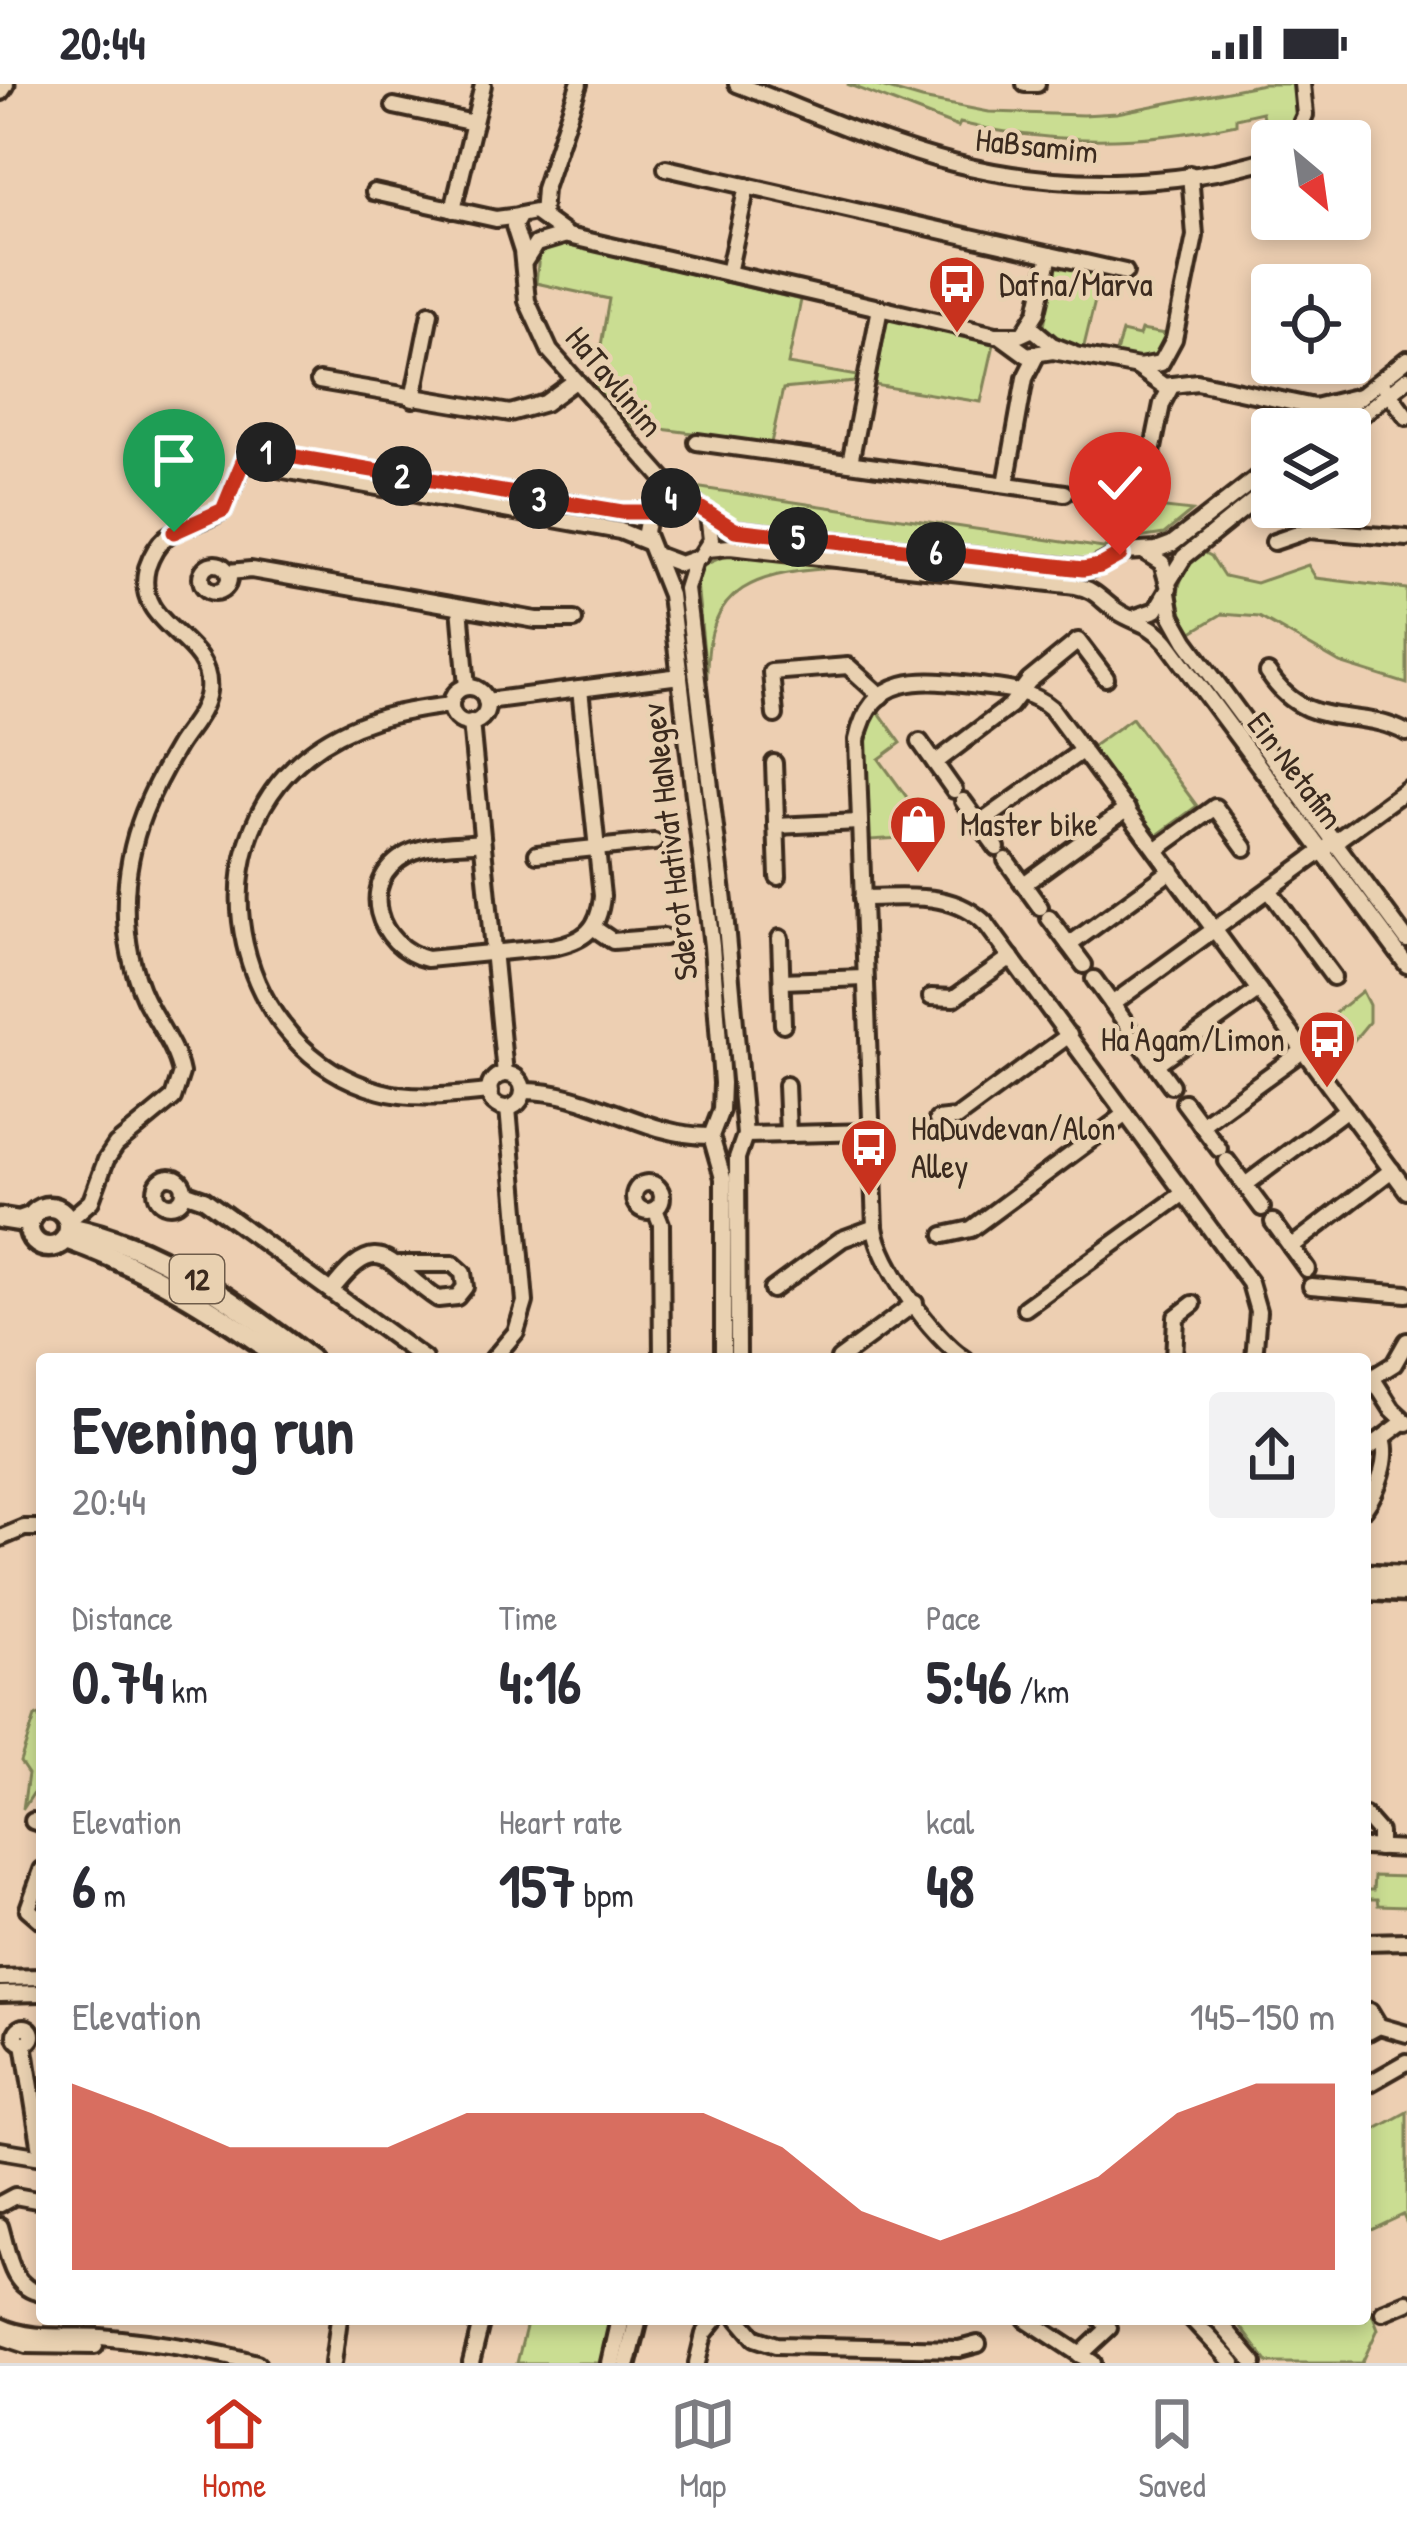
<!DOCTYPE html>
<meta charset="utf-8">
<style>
:root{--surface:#fff;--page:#f2f2f3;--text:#2b2b33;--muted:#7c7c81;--line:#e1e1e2;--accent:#c8321e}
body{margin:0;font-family:"Patrick Hand",sans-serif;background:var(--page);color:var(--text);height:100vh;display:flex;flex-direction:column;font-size:45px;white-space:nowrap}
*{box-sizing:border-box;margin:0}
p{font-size:39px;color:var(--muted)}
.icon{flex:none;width:66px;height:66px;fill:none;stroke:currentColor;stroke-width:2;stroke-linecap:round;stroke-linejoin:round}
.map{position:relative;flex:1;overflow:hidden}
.side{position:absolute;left:36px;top:1269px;width:1335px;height:972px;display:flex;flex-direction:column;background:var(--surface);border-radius:12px;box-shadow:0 6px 18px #0003}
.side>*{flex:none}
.needle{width:78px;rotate:151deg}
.controls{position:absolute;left:1251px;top:36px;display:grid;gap:24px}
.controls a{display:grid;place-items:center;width:120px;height:120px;border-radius:12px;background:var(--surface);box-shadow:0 6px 18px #0003;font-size:60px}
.pin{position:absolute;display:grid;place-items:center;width:102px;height:102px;color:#fff;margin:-123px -51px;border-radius:50% 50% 50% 0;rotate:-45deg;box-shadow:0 0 12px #0007}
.pin .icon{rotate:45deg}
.km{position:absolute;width:60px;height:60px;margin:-30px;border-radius:50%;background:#222;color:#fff;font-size:33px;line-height:60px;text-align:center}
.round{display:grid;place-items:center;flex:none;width:126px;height:126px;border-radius:12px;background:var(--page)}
.summary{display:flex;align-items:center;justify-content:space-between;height:204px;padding:0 36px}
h1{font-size:66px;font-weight:700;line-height:90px}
.stats{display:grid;grid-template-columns:repeat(3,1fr);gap:18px;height:204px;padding:12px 36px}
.stats div{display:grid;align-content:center}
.stats b{font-size:60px;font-weight:700}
.stats small{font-size:33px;font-weight:400}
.stats p{font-size:33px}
.chart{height:336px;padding:24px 36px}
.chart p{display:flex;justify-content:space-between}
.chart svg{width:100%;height:216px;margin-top:12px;fill:var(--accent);opacity:.7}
.status{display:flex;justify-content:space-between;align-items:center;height:84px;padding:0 60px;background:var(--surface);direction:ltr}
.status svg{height:33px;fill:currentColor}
.tabs{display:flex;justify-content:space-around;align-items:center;height:168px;border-top:3px solid var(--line);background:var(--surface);font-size:33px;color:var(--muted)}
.tabs a{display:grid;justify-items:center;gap:6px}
.tabs .on{color:var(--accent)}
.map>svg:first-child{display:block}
.green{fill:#cadd92;stroke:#828458;stroke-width:3}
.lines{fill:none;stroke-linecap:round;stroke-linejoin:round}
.minor-casing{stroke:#3b2a1e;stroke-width:22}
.major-casing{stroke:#3b2a1e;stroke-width:26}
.highway-casing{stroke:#3b2a1e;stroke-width:27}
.minor{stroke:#e9d1b1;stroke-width:14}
.major{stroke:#e9d1b1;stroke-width:16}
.highway{stroke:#e9d1b1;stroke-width:18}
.route-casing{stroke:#fff;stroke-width:24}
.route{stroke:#c8321e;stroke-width:15}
.labels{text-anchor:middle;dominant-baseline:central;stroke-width:9;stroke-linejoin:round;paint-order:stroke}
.shield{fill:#e9d1b1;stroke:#6f5c4a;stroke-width:3}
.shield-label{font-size:30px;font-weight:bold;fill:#3b2a1e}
.street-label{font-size:33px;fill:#3b2a1e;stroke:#e9d1b1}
.poi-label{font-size:33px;fill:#3b2a1e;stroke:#e9d1b1;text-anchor:start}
</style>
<div class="status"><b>20:44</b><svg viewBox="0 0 49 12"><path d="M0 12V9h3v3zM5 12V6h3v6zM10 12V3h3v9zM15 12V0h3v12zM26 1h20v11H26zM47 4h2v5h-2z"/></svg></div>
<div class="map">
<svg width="1407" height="2279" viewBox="0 0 1407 2279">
<rect width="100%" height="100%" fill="#edcfb2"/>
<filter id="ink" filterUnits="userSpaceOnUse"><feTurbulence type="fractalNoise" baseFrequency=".00833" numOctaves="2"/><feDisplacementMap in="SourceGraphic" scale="24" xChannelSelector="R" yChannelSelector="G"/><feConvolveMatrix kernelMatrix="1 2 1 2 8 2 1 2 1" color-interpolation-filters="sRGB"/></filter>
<g filter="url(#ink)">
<g class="green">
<path d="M 847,0 L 871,0 L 922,15 L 989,28 L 1083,31 L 1117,29 L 1263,0 L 1295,0 C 1304,43 1291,40 1268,64 L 1262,28 L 1236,34 L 1236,40 C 1142,60 1054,61 960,39 L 958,43 Z"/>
<polygon points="561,159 801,216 788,280 857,292 855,298 783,305 771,359 630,341 594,302 609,215 536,199 539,170 550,160"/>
<polygon points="1054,178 1102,188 1083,266 1059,258 1044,242"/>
<polygon points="888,234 994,260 981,318 874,301"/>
<polygon points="1141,246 1165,250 1156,273 1145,277 1115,272 1122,248 1139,252"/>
<path d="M 681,401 L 1103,464 L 1111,462 L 1090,476 L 1078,476 L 738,436 C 717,430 702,410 681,401 Z"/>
<polygon points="1139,421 1192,427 1164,450 1132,455"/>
<path d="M 1203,468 L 1211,472 L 1224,492 L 1256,499 L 1308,481 L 1316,494 L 1407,505 L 1407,600 L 1340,579 L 1259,533 L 1222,530 L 1192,548 C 1171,519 1174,490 1203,468 Z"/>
<path d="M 727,471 L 845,483 C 759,489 704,497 707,599 L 697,499 L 704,481 Z"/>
<path d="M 878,627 L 901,659 L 879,675 L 935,752 L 870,756 C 867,715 854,663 878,627 Z"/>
<polygon points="1132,634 1197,722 1156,752 1090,664"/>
<polygon points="1362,907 1369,921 1369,938 1350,961 1330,933"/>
<polygon points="40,1631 42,1696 23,1725 28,1690 20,1678 35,1633"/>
<polygon points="1374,1792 1407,1793 1407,1822 1378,1821 1377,1815 1365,1815 1365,1806 1373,1806"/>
<polygon points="1407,2028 1407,2140 1403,2131 1365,2149 1365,2051"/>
<polygon points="1365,2211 1378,2245 1362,2279 1268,2279 1235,2235 1365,2235"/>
<polygon points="528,2235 613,2235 603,2279 517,2279"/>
</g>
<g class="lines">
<g class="minor-casing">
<g id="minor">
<path d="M 737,0 C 808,27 879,60 953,79 C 1054,105 1172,105 1272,74"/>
<polyline points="1025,0 1037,0"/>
<polyline points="394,22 474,39"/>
<polyline points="1293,57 1305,31 1302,0"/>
<polyline points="666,84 1125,188"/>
<polyline points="374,108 496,135 519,132"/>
<polyline points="453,126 483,1"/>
<polyline points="542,132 544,105 579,0"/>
<polyline points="525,177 536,160 563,152"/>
<polyline points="728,189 747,102"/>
<polyline points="1025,247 1037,228 1050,171"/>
<polyline points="1001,252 1027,271 1053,267 1139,283 1161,279 1174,255 1195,152 1190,90"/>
<polyline points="1072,269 1052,261 1033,245 1020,251 996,251 568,152 535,128 520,131 514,142 522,167 527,217 550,267 667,399 723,441 735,446 1090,485 1125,468 1156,466 1172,460 1272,382"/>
<polyline points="1137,283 1164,302 1197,298 1314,323 1360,312"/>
<polyline points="319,297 510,329 545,319 575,297"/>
<polyline points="1386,305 1407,333"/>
<polyline points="413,315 430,229"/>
<polyline points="1303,321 1309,331 1307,345"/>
<polyline points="1319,345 1407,275"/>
<polyline points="1344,345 1407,295"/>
<polyline points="697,358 1065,409"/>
<polyline points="245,379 620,447 647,458"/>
<polyline points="850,379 880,224"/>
<polyline points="1006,400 1025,294 1037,270"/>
<polyline points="685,413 658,420 648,432 645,448 670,511 712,862 722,999 721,1026 711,1052 723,1094 723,1275"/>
<polyline points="1141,423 1162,320 1172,301"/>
<polyline points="1274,458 1309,446 1407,454"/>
<path d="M 707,465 L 730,463 L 1076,502 C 1097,506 1101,517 1117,527 C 1137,540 1149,538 1167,558 L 1407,881"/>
<polyline points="656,471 680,480 700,473 711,456 708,430"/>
<polyline points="695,476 686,505 724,818 745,1051 737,1074 738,1275"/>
<circle cx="215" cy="494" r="14"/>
<polyline points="228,488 251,486 536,536 574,536"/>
<polyline points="1169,497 1184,473 1272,402"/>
<polyline points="1168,509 1172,532 1186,557 1407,856"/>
<polyline points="460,523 467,603"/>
<polyline points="1136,533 1156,526 1169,504 1162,479 1143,467"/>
<path d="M 1268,589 C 1308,650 1356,621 1407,649"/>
<circle cx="469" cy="621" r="18"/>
<polyline points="486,617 680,592"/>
<path d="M 451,621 C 398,627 350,637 307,671 C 188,766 236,968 380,1007 C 415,1017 454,1011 490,1008"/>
<polyline points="775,631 771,588 848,582 881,612"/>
<polyline points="471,638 505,990"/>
<polyline points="920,658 954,706"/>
<polyline points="774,679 778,793"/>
<polyline points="935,679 1010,622 1029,597 1078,557 1106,594"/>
<polyline points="963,717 997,764"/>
<polyline points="979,740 1083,666"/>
<polyline points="776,742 859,738"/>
<path d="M 482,758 C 459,761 428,759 407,770 C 356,798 377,863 427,875 L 552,863 C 584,857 599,846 602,812 L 580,605"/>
<polyline points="1156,766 1215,723 1245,764"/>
<polyline points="537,770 654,758"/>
<polyline points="1006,776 1040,823"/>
<polyline points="1024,800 1127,725"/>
<polyline points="1269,806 1333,893"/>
<path d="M 862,814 C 908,814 953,806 987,841 L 1250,1199 L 1258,1227 L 1254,1275"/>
<polyline points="1049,834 1084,881"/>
<polyline points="594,844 613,857 664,853"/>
<polyline points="780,854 783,940"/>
<polyline points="1069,861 1172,786"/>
<polyline points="1094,895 1128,942"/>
<polyline points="782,897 865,894"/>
<polyline points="931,913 954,914 1011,873"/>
<polyline points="1112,920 1407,705"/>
<polyline points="1137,954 1171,1001"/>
<polyline points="1156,980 1259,906"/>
<circle cx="506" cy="1007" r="17"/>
<polyline points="786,1001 788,1050"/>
<path d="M 523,1007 C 591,1006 644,1053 711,1052"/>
<polyline points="1184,1018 1219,1065"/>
<polyline points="937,1036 956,1034 1069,951"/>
<polyline points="1201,1041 1304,966"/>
<polyline points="745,1051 871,1048"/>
<polyline points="1227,1077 1262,1124"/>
<circle cx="170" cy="1107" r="14"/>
<circle cx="648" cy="1113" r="14"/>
<polyline points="1245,1101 1347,1025"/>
<polyline points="184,1108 204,1115 424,1275"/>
<polyline points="655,1125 661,1140 662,1275"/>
<path d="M 68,1137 L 91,1117 L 106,1076 L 116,1061 L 173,1014 L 181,989 C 176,963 157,939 145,915 C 118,857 121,787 144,728 C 153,705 165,683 177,663 C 188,645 205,629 208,607 C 214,552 132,544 147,484 C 151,472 157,461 166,453 C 183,439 206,439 223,426 L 248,366 L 622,428 L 650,428"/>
<polyline points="1273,1138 1307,1185"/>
<polyline points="944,1151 971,1145 1126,1030"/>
<polyline points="1291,1163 1392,1086"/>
<polyline points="1311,1202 1407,1210"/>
<polyline points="772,1206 842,1155 875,1143"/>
<path d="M 331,1207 C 382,1140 389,1184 438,1215 L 457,1213 L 465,1203 L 463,1189 L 453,1180 L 399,1180"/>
<polyline points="1025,1224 1184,1109"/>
<polyline points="493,1275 516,1248 525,1218 508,1024"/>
<polyline points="839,1275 915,1219"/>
<path d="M 965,1275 C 933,1254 880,1181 875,1143 L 857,656 C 871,587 925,595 979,602 C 1005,605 1030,606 1051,624 L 1407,1107"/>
<polyline points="1174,1275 1176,1233 1193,1220"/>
<polyline points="1373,1295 1392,1325 1407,1339"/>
<polyline points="1365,1298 1394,1280 1407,1257"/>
<polyline points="1365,1367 1405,1337"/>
<path d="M 1365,1424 C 1378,1406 1390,1375 1383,1354"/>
<polyline points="0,1454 24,1444 42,1444"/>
<polyline points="1365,1732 1379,1748 1379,1764"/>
<polyline points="33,1737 42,1740"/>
<polyline points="1365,1763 1407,1765"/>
<polyline points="42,1786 28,1825 42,1837"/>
<polyline points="1365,1858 1407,1857"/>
<polyline points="0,1894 42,1893"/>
<polyline points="0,1910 42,1909"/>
<polyline points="1365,1930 1370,1927 1379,1942"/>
<polyline points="1365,1942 1368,1948 1379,1942 1407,1950"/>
<circle cx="24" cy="1951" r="8"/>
<polyline points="24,1959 42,2073"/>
<polyline points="1365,2002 1407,1978"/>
<polyline points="0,2066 42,2073"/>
<polyline points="0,2120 15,2112 42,2117"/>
<path d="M 0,2142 C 8,2168 10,2205 42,2209"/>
<polyline points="1383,2228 1407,2218"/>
<polyline points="739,2235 755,2254 776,2261 959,2265 978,2260"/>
<polyline points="1026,2235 1093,2279"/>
<polyline points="1192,2235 1233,2279"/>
<polyline points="1217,2235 1254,2279"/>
<path d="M 0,2242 C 31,2257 67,2251 101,2253 C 154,2258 206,2265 257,2279"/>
<polyline points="0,2252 27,2261 95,2262"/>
<polyline points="1080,2271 1109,2244 1101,2235"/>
<polyline points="333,2279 339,2235"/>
<polyline points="471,2279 482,2235"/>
<polyline points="697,2279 704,2250 716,2235"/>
</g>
</g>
<g class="major-casing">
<g id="major">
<polyline points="611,2279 621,2235"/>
<polyline points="627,2279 638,2235"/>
</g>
</g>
<g class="highway-casing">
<g id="highway">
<polyline points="0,6 4,0"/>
<circle cx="49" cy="1143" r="20"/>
<polyline points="0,1134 19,1137 33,1132"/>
<path d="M 69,1143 C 162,1162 236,1220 310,1275"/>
<path d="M 66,1155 C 149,1185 211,1223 282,1275"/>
<polyline points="1365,1490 1407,1492"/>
<polyline points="1365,1506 1407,1508"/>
</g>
</g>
<use href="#minor" class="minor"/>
<use href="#major" class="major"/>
<use href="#highway" class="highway"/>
</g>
</g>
<g class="lines" filter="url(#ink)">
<g class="route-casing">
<polyline id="route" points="174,448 223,426 248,365 622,428 650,428 667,415 683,413 735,446 1083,485 1100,482 1120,471"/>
</g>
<use href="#route" class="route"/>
</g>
<defs>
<g id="bus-pin" transform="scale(3)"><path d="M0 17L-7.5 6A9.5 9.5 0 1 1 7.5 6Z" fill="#c8321e" stroke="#e9d1b1"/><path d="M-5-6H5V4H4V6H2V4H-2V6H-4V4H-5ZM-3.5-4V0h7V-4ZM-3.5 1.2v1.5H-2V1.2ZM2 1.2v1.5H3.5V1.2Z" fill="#fff"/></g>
<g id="shop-pin" transform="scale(3)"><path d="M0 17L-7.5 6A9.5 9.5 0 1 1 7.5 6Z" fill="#c8321e" stroke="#e9d1b1"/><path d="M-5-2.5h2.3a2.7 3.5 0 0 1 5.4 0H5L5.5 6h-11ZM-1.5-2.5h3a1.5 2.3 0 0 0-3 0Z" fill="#fff"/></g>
</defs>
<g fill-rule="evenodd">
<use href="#bus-pin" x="957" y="200"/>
<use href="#shop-pin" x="918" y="740"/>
<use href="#bus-pin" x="1327" y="955"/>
<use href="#bus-pin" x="869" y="1063"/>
</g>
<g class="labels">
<rect class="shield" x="170" y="1171" width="54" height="48" rx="9"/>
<g class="shield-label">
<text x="197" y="1195">12</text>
</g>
<g class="street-label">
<text transform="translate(1037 61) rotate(6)">HaBsamim</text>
<text transform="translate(615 297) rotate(50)">HaTavlinim</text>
<text transform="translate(1296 686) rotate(53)">Ein Netafim</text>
<text transform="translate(669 758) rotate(-97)">Sderot Hativat HaNegev</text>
</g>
<g class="poi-label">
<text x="999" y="200">Dafna/Marva</text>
<text x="960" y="740">Master bike</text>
<text x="1285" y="955" text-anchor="end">Ha'Agam/Limon</text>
<text x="911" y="1044">HaDuvdevan/Alon<tspan x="911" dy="38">Alley</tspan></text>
</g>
</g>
</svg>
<div class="controls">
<a><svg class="needle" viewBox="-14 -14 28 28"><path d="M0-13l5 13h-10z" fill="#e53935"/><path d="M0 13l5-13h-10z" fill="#7c7c81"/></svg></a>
<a><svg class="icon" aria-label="locate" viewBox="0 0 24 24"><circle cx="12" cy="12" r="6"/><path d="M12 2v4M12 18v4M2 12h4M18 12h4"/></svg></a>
<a><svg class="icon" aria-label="layers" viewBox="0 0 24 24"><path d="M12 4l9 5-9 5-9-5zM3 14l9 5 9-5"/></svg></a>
</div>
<div class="pin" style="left:174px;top:448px;background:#1e9e55"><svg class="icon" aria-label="arrive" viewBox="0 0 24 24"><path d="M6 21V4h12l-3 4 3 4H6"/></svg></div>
<div class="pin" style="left:1120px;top:471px;background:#d93025"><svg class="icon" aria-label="check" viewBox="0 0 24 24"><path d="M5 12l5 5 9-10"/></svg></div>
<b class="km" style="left:266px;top:368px">1</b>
<b class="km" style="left:402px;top:392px">2</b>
<b class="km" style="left:539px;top:415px">3</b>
<b class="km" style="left:671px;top:414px">4</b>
<b class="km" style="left:798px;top:453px">5</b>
<b class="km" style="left:936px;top:468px">6</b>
<section class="side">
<div class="summary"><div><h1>Evening run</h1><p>20:44</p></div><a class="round"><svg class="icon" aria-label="share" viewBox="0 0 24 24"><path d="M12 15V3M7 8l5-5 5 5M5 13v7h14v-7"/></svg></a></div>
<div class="stats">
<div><p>Distance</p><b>0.74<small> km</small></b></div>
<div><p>Time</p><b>4:16</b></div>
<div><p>Pace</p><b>5:46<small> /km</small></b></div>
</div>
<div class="stats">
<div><p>Elevation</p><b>6<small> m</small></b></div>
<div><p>Heart rate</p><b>157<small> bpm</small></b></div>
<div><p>kcal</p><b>48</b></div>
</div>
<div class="chart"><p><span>Elevation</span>145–150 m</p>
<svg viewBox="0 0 160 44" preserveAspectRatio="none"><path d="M0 44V6L10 12L20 19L30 19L40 19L50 12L60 12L70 12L80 12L90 19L100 32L110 38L120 32L130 25L140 12L150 6L160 6V44z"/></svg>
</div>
</section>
</div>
<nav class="tabs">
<a class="on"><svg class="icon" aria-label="home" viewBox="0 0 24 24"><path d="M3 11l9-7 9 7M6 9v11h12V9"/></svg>Home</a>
<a><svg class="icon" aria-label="map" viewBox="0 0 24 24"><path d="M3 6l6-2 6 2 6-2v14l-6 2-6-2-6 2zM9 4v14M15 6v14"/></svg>Map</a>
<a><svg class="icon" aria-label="saved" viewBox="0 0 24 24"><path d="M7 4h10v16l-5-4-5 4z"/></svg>Saved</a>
</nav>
